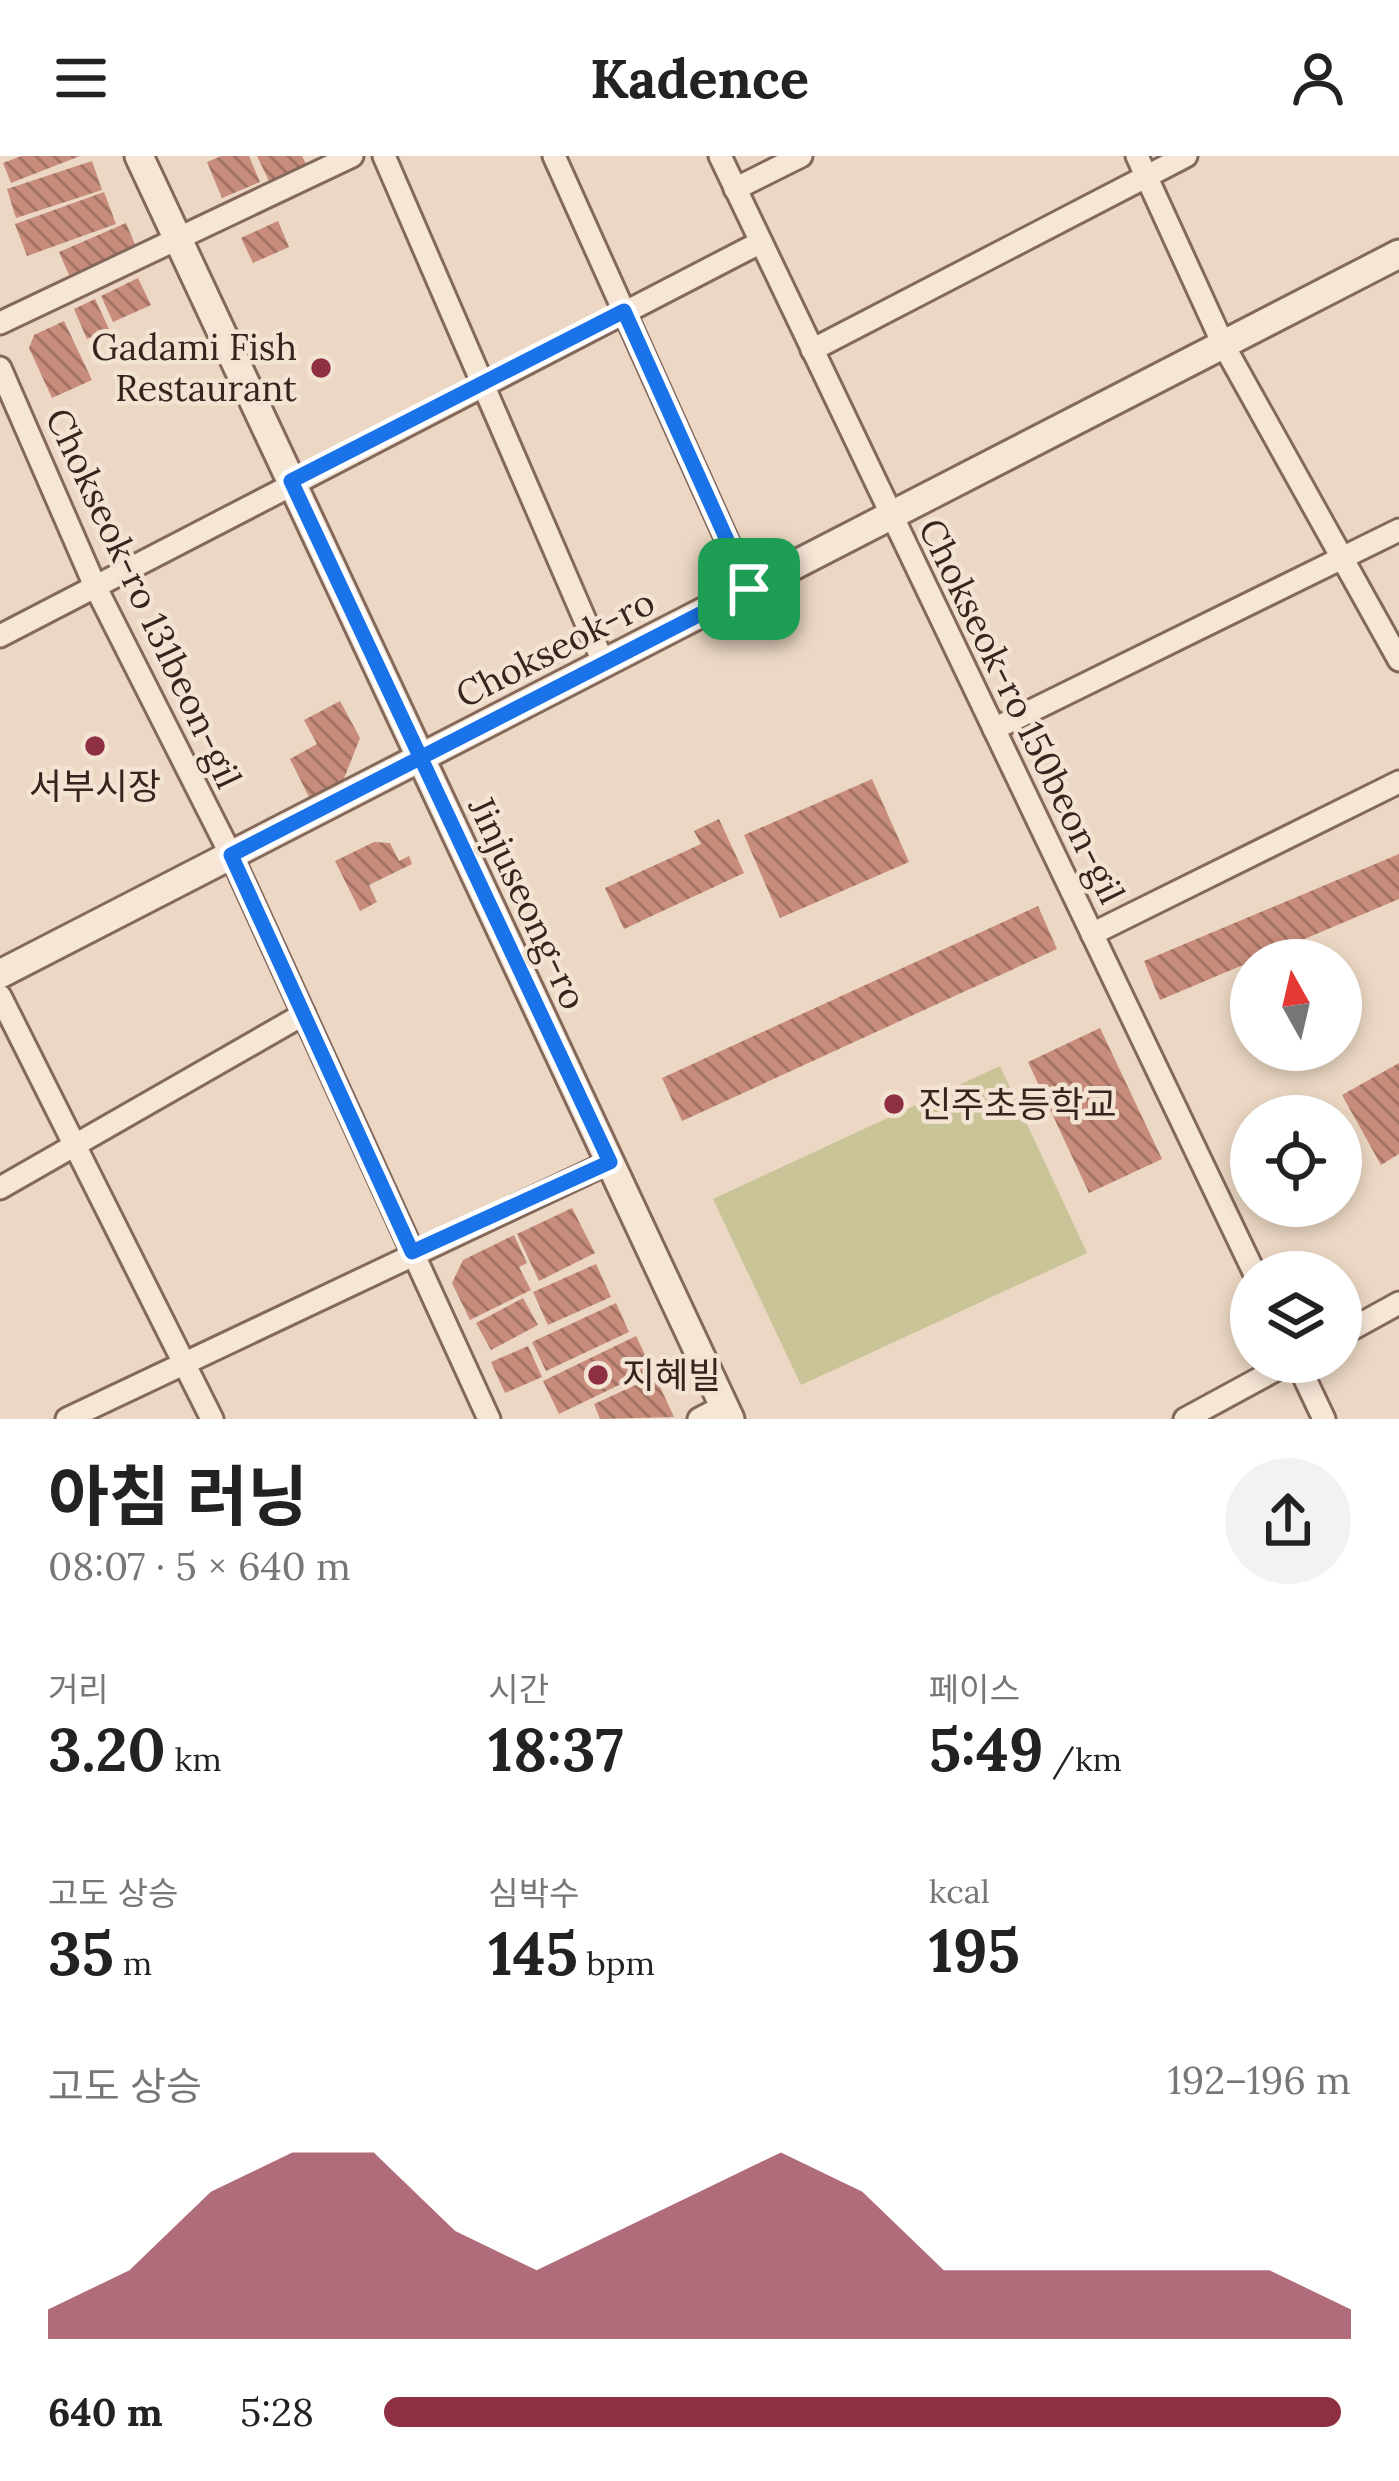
<!DOCTYPE html>
<html lang="ko">
<meta charset="utf-8">
<style>
:root{--surface:#fff;--page:#f2f2f2;--text:#222;--muted:#767676;--accent:#8f2f43}
body{margin:0;font-family:Lora,"Noto Sans KR",serif;background:var(--page);color:var(--text);height:100vh;display:flex;flex-direction:column;font-size:45px;white-space:nowrap}
*{box-sizing:border-box;margin:0}
p{font-size:39px;color:var(--muted)}
.icon{flex:none;width:66px;height:66px;fill:none;stroke:currentColor;stroke-width:2;stroke-linecap:round;stroke-linejoin:round}
.map{position:relative;height:1263px;overflow:hidden}
.side{display:flex;flex-direction:column;background:var(--surface);flex:1}
.side>*{flex:none}
.needle{width:78px;rotate:352deg}
.buttons{position:absolute;left:1230px;top:783px;display:grid;gap:24px}
.buttons a{display:grid;place-items:center;width:132px;height:132px;border-radius:50%;background:var(--surface);box-shadow:0 6px 18px #0003;font-size:60px}
.pin{position:absolute;display:grid;place-items:center;width:102px;height:102px;color:#fff;margin:-51px;border-radius:24px;box-shadow:0 6px 18px #0006}
.round{display:grid;place-items:center;flex:none;width:126px;height:126px;border-radius:63px;background:var(--page)}
.head{display:flex;align-items:center;justify-content:space-between;height:204px;padding:0 48px}
h1{font-size:66px;font-weight:700;line-height:90px}
.stats{display:grid;grid-template-columns:repeat(3,1fr);gap:18px;height:204px;padding:12px 48px}
.stats div{display:grid;align-content:center}
.stats b{font-size:60px;font-weight:700}
.stats small{font-size:33px;font-weight:400}
.stats p{font-size:33px}
.chart{height:336px;padding:24px 48px}
.chart p{display:flex;justify-content:space-between}
.chart svg{width:100%;height:216px;margin-top:12px;fill:var(--accent);opacity:.7}
ul{padding:0 48px;list-style:none;font-size:39px}
li{display:grid;grid-template-columns:192px 144px 1fr;align-items:center;height:90px}
li i{height:30px;border-radius:15px;background:var(--accent)}
header{display:flex;justify-content:space-between;align-items:center;height:156px;padding:0 48px;background:var(--surface);font-size:54px;font-weight:700}
.map>svg:first-child{display:block}
.green{fill:#c8c498}
.building{fill:url(#building-back-hatch)}
.lines{fill:none;stroke-linecap:round;stroke-linejoin:round}
.minor-casing{stroke:#84695b;stroke-width:27}
.tertiary-casing{stroke:#84695b;stroke-width:33}
.minor{stroke:#f6e6d6;stroke-width:21}
.tertiary{stroke:#f6e6d6;stroke-width:27}
.route-casing{stroke:#fff;stroke-width:24}
.route{stroke:#1a73e8;stroke-width:15}
.poi-dot{fill:#8f2f43;stroke:#f3e3d2;stroke-width:4.5}
.labels{text-anchor:middle;dominant-baseline:central;stroke-width:9;stroke-linejoin:round;paint-order:stroke}
.poi-label{font-size:36px;fill:#35251e;stroke:#f3e3d2;text-anchor:start}
.street-label{font-size:36px;fill:#35251e;stroke:#f3e3d2}
</style>
<header><svg class="icon" aria-label="menu" viewBox="0 0 24 24"><path d="M4 6h16M4 12h16M4 18h16"/></svg>Kadence<svg class="icon" aria-label="person" viewBox="0 0 24 24"><circle cx="12" cy="8" r="4"/><path d="M4 21q1-7 8-7t8 7"/></svg></header>
<div class="map">
<svg width="1399" height="1263" viewBox="0 0 1399 1263">
<defs>
<pattern id="building-back-hatch" width="6" height="6" patternUnits="userSpaceOnUse" patternTransform="scale(3)"><rect width="6" height="6" fill="#c78c7b"/><path d="M-1 5l2 2M0 0l6 6M5-1l2 2" fill="none" stroke="#a27264"/></pattern>
</defs>
<rect width="100%" height="100%" fill="#ebd7c3"/>
<polygon class="green" points="1000,910 1087,1097 801,1229 713,1043"/>
<g class="building">
<polygon points="21,0 80,0 11,27 3,7"/>
<polygon points="221,0 249,0 260,26 222,42 207,6"/>
<polygon points="257,0 302,0 308,12 271,29"/>
<polygon points="92,5 102,34 16,62 7,33"/>
<polygon points="104,36 116,68 27,100 15,68"/>
<polygon points="278,65 289,91 253,107 241,82"/>
<polygon points="126,67 136,91 69,119 59,96"/>
<polygon points="138,122 151,149 113,166 101,140"/>
<polygon points="95,143 109,173 87,183 74,153"/>
<polygon points="64,165 92,224 52,242 29,192 34,179"/>
<polygon points="340,545 360,582 343,625 310,643 290,603 317,588 304,564"/>
<polygon points="872,623 909,706 780,762 744,679"/>
<polygon points="719,663 744,717 624,773 605,732 701,688 694,675"/>
<polygon points="374,686 390,687 399,705 409,700 412,708 369,729 377,746 360,755 335,705"/>
<polygon points="1399,698 1399,743 1160,844 1144,805"/>
<polygon points="1038,750 1057,793 682,965 662,922"/>
<polygon points="1100,872 1162,1003 1089,1037 1028,906"/>
<polygon points="1399,907 1399,998 1381,1009 1342,939"/>
<polygon points="572,1052 595,1097 539,1125 517,1078"/>
<polygon points="514,1079 527,1107 519,1111 531,1134 470,1164 452,1127 463,1104"/>
<polygon points="596,1108 611,1141 548,1169 533,1136"/>
<polygon points="523,1142 538,1169 491,1194 476,1167"/>
<polygon points="616,1147 629,1176 546,1215 532,1186"/>
<polygon points="636,1180 652,1213 559,1258 543,1225"/>
<polygon points="528,1190 542,1221 505,1237 491,1206"/>
<polygon points="655,1220 674,1261 600,1263 594,1248"/>
</g>
<g class="lines">
<g class="minor-casing">
<g id="minor">
<polyline points="384,0 604,508"/>
<polyline points="554,0 749,433"/>
<polyline points="720,0 1254,1116"/>
<polyline points="1137,0 1223,188 1399,504"/>
<polyline points="735,33 801,0"/>
<polyline points="0,167 352,0"/>
<polyline points="812,194 1186,0"/>
<polyline points="0,212 95,430 231,699 489,1263"/>
<polyline points="0,480 761,86"/>
<polyline points="994,573 1399,374"/>
<polyline points="1092,778 1399,626"/>
<polyline points="0,840 212,1263"/>
<polyline points="0,1032 304,858"/>
<polyline points="1341,1179 1399,1147"/>
<polyline points="1297,1206 1324,1263"/>
<polyline points="67,1263 610,1006"/>
<polyline points="699,1263 724,1250"/>
<polyline points="1185,1263 1290,1206"/>
</g>
</g>
<g class="tertiary-casing">
<g id="tertiary">
<polyline points="139,0 730,1263"/>
<polyline points="0,818 1399,98"/>
</g>
</g>
<use href="#minor" class="minor"/>
<use href="#tertiary" class="tertiary"/>
</g>
<g class="lines">
<g class="route-casing">
<polyline id="route" points="749,433 231,699 412,1096 610,1006 291,325 624,155 749,433"/>
</g>
<use href="#route" class="route"/>
</g>
<g class="poi-dot">
<circle cx="321" cy="212" r="12"/>
<circle cx="95" cy="590" r="12"/>
<circle cx="894" cy="948" r="12"/>
<circle cx="598" cy="1219" r="12"/>
</g>
<g class="labels">
<g class="poi-label">
<text x="297" y="191" text-anchor="end">Gadami Fish<tspan x="297" dy="41">Restaurant</tspan></text>
<text x="95" y="630" text-anchor="middle">서부시장</text>
<text x="918" y="948">진주초등학교</text>
<text x="622" y="1219">지혜빌</text>
</g>
<g class="street-label">
<text transform="translate(144 442) rotate(65)">Chokseok-ro 131beon-gil</text>
<text transform="translate(555 492) rotate(-27)">Chokseok-ro</text>
<text transform="translate(1022 555) rotate(64)">Chokseok-ro 150beon-gil</text>
<text transform="translate(528 747) rotate(65)">Jinjuseong-ro</text>
</g>
</g>
</svg>
<div class="buttons">
<a><svg class="needle" viewBox="-14 -14 28 28"><path d="M0-13l5 13h-10z" fill="#e53935"/><path d="M0 13l5-13h-10z" fill="#767676"/></svg></a>
<a><svg class="icon" aria-label="locate" viewBox="0 0 24 24"><circle cx="12" cy="12" r="6"/><path d="M12 2v4M12 18v4M2 12h4M18 12h4"/></svg></a>
<a><svg class="icon" aria-label="layers" viewBox="0 0 24 24"><path d="M12 4l9 5-9 5-9-5zM3 14l9 5 9-5"/></svg></a>
</div>
<div class="pin" style="left:749px;top:433px;background:#1e9e55"><svg class="icon" aria-label="arrive" viewBox="0 0 24 24"><path d="M6 21V4h12l-3 4 3 4H6"/></svg></div>
</div>
<section class="side">
<div class="head"><div><h1>아침 러닝</h1><p>08:07 · 5 × 640 m</p></div><a class="round"><svg class="icon" aria-label="share" viewBox="0 0 24 24"><path d="M12 15V3M7 8l5-5 5 5M5 13v7h14v-7"/></svg></a></div>
<div class="stats">
<div><p>거리</p><b>3.20<small> km</small></b></div>
<div><p>시간</p><b>18:37</b></div>
<div><p>페이스</p><b>5:49<small> /km</small></b></div>
</div>
<div class="stats">
<div><p>고도 상승</p><b>35<small> m</small></b></div>
<div><p>심박수</p><b>145<small> bpm</small></b></div>
<div><p>kcal</p><b>195</b></div>
</div>
<div class="chart"><p><span>고도 상승</span>192–196 m</p>
<svg viewBox="0 0 160 44" preserveAspectRatio="none"><path d="M0 44V38L10 30L20 14L30 6L40 6L50 22L60 30L70 22L80 14L90 6L100 14L110 30L120 30L130 30L140 30L150 30L160 38V44z"/></svg>
</div>
<ul>
<li><b>640 m</b>5:28<i style="width:99%"></i></li>
</ul>
</section>
